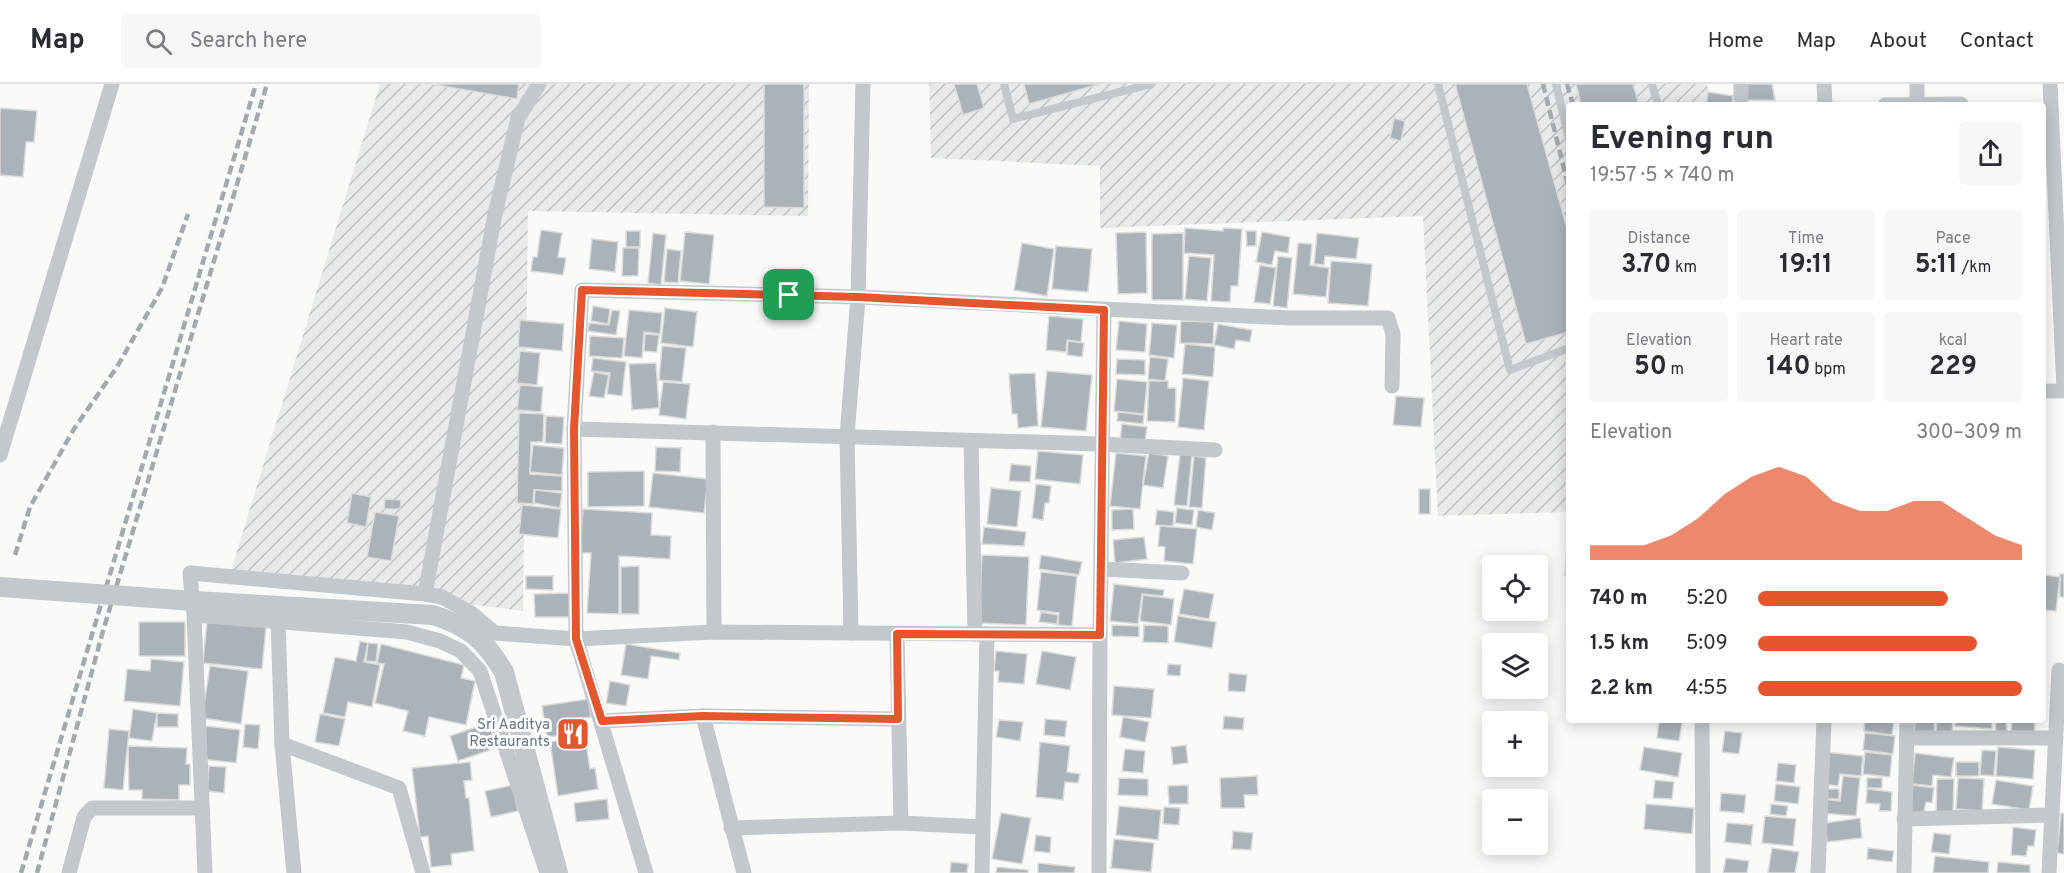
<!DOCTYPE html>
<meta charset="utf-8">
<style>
:root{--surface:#fff;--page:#f7f7f7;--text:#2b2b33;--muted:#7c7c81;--line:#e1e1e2;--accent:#e4572e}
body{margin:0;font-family:Overpass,sans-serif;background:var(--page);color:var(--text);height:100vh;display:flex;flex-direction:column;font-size:22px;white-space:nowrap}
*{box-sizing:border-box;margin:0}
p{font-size:20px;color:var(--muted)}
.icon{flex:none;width:33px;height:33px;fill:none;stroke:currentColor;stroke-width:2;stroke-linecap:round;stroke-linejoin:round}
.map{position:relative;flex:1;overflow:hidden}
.panel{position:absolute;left:1566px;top:18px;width:480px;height:621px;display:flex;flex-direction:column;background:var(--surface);border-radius:6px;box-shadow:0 3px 15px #0003}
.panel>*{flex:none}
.tools{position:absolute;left:1482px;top:471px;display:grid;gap:12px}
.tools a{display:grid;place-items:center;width:66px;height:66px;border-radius:6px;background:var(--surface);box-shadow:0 3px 15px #0003;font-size:30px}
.pin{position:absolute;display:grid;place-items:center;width:51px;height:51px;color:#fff;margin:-26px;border-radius:12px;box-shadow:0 3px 9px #0006}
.round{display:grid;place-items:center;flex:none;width:63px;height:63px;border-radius:6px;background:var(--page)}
.overview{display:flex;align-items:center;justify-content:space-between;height:102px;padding:0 24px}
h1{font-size:33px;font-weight:700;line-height:45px}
.metrics{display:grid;grid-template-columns:repeat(3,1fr);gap:9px;height:102px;padding:6px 24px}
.metrics div{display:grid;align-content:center;border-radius:6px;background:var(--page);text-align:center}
.metrics b{font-size:26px;font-weight:700}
.metrics small{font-size:16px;font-weight:400}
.metrics p{font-size:16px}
.chart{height:168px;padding:12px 24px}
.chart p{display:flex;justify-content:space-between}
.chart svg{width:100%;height:108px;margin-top:6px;fill:var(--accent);opacity:.7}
ul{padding:0 24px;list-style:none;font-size:20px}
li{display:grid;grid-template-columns:96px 72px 1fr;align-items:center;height:45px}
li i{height:15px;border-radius:8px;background:var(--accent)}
header{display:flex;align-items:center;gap:36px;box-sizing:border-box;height:84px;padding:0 30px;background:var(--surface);border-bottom:2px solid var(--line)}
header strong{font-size:28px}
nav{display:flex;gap:33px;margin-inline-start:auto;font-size:21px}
.search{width:420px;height:54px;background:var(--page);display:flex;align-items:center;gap:15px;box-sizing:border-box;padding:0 21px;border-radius:6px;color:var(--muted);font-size:22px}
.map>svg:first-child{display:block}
.industrial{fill:url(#industrial-furrows)}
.building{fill:#aab3b9;stroke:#dcdcda;stroke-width:1.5}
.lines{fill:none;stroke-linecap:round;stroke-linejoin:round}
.service{stroke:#c3c8cc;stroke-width:8}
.minor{stroke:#c3c8cc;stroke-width:15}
.tertiary{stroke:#c3c8cc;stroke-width:20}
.rail{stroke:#a2aab0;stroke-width:4.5;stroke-dasharray:9 4.5;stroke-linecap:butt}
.tertiary-bridge{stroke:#c3c8cc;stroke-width:20}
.route-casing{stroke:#fff;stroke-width:12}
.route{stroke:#e4572e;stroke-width:8}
.labels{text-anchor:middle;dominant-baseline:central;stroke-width:6;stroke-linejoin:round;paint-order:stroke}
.poi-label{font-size:15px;fill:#657683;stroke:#fff;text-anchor:end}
</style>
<header>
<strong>Map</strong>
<div class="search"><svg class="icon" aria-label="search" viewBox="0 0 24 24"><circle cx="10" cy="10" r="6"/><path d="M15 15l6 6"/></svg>Search here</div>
<nav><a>Home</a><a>Map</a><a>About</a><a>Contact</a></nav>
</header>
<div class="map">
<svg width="2064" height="789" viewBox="0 0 2064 789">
<defs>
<pattern id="industrial-furrows" width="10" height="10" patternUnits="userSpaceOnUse" patternTransform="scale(1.5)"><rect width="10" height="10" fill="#e8e9e9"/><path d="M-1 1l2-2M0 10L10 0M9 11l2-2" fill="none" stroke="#c0c1c2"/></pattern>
</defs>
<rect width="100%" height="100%" fill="#fafaf8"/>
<g class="industrial">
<polygon points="380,0 809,0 808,132 528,127 523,527 230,490"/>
<polygon points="929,0 1707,0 1712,21 1569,21 1569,428 1438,432 1423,132 1100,144 1100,82 931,74"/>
</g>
<g class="building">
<polygon points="431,0 519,0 517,15"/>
<polygon points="764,0 804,0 804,124 764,123"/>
<polygon points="954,0 977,0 984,24 963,31"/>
<polygon points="1024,0 1100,0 1029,20"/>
<polygon points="1455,0 1527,0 1569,152 1569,248 1526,260"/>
<polygon points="1576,0 1633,0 1639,21 1581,21"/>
<polygon points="1745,0 1772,0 1775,16 1746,16"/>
<polygon points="1708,8 1733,12 1732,21 1706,21"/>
<polygon points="0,24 37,27 34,58 26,58 23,93 0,91"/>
<polygon points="1394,34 1405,37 1401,57 1390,54"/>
<polygon points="1185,144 1223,147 1223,144 1242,145 1238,202 1231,202 1230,218 1211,217 1214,171 1184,169"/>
<polygon points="541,146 562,149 558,173 566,174 563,191 531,187 533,173 537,173"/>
<rect x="626" y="147" width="14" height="16"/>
<polygon points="1246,147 1256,147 1256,162 1247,162"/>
<polygon points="685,148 714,151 709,200 680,197"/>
<polygon points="1146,148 1147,209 1118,210 1116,149"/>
<polygon points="1262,148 1290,153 1288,169 1275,167 1272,181 1256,178"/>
<polygon points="653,149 666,151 661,201 648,199"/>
<polygon points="1183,149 1183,216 1152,216 1152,150"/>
<polygon points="1317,149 1359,154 1356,175 1325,172 1324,181 1314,180"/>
<polygon points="592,155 618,158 615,188 589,185"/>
<polygon points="1022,159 1054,165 1047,212 1014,206"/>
<polygon points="1298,159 1312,160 1310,181 1329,184 1326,213 1293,210"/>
<polygon points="1056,162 1092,165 1088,208 1052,205"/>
<polygon points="623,164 639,164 638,192 622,192"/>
<polygon points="667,165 681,167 678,199 664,198"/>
<polygon points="1189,172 1211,174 1207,217 1185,215"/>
<polygon points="1278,172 1292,174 1287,224 1273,222"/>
<polygon points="1331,177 1372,180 1368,222 1328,219"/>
<polygon points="1260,181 1276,184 1270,220 1254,218"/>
<polygon points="593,222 610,225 608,240 591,237"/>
<polygon points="665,224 697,228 693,263 661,259"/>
<polygon points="612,226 620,227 616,251 588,247 589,239 609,241"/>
<polygon points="629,226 662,229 660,250 644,248 642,274 624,272"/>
<polygon points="1049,232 1083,235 1081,258 1067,256 1066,268 1046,266"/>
<polygon points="520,236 564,240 562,267 518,263"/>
<polygon points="1119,237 1147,240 1145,268 1116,266"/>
<polygon points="1181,237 1214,238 1213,260 1180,259"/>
<polygon points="1152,239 1177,241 1174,274 1149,271"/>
<polygon points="1218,240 1252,246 1250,258 1236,256 1234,265 1214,261"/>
<polygon points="645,250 659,251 657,268 644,267"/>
<polygon points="590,252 624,254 622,274 589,272"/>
<polygon points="1068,257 1084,259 1082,273 1067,271"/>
<polygon points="1185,260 1215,263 1213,293 1182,290"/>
<polygon points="662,262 686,264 682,298 659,296"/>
<polygon points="520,267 540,269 537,301 517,299"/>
<polygon points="1150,273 1168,275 1165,297 1148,295"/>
<polygon points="593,274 626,278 622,312 607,310 610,289 591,287"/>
<polygon points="1117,275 1145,276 1145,291 1116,290"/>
<polygon points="656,279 659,324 632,326 629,280"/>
<polygon points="1047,287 1092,291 1086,347 1041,343"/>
<polygon points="594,288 609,291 604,314 589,312"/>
<polygon points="1035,289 1038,342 1018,344 1017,330 1012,330 1009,290"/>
<polygon points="1183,294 1209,297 1204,346 1178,343"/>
<polygon points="1117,295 1147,298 1144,330 1114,327"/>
<polygon points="1149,297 1168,297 1168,304 1176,304 1175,338 1147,337"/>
<polygon points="663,298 690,300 686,335 659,331"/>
<polygon points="520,301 543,303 541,328 517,326"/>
<polygon points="1396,312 1424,314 1421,343 1393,341"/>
<polygon points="1118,328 1144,331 1143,340 1117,337"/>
<polygon points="519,329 544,330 543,358 531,358 530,390 562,392 562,407 534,406 533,420 517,419"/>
<polygon points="546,332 564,333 562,360 545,359"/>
<polygon points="1122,340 1147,343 1145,359 1120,356"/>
<polygon points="533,361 564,364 562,391 530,388"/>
<polygon points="656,363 681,364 680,388 655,387"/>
<polygon points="1038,367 1083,371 1080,400 1035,395"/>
<polygon points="1116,369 1146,372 1140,425 1110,422"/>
<polygon points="1149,369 1168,372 1163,404 1143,401"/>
<polygon points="1180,370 1192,371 1187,422 1174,421"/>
<polygon points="1194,372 1206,374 1202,424 1189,423"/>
<polygon points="1011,380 1031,382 1030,398 1009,397"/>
<polygon points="644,387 644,422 588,423 588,388"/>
<polygon points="653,389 708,395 704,429 649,423"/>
<polygon points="1036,400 1051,402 1049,419 1045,419 1043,436 1032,434"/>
<polygon points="991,404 1021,407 1017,443 987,440"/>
<rect x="1419" y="405" width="11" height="25"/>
<polygon points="535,406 562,409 560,424 534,419"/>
<polygon points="352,409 371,413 366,443 347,439"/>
<polygon points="385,415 401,416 400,425 384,425"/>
<polygon points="522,421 561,425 558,454 519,450"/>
<polygon points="1177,424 1194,426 1192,441 1175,439"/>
<polygon points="583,425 652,429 651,451 671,452 670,475 619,472 619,530 587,529 591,469 580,469"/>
<polygon points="1133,425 1134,445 1112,446 1112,426"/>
<polygon points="1157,426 1174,428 1173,442 1155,441"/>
<polygon points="1198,426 1215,429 1212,446 1196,443"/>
<polygon points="375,428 399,432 391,477 367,473"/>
<polygon points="1569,434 1569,491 1565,491"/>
<polygon points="1160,442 1197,445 1193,480 1164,477 1165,463 1158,462"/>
<polygon points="984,443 1026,448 1024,462 982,460"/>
<polygon points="1144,453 1147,475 1115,479 1113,456"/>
<polygon points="982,471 1029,473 1026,541 979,539"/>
<polygon points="1041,471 1082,478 1079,491 1039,485"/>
<polygon points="639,482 639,530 621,530 621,483"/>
<polygon points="1041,488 1077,492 1072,542 1058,541 1059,529 1037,526"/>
<rect x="2060" y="490" width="4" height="23"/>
<polygon points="2043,491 2060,493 2056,527 2043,526"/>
<polygon points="526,492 553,492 553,506 526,505"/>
<polygon points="1114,500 1164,506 1163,512 1142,510 1138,540 1110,537"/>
<polygon points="1184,505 1214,510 1209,535 1179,530"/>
<polygon points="569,509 569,533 535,533 534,510"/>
<polygon points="1143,511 1174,515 1171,541 1140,537"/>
<polygon points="1041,528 1058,531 1057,540 1039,538"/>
<polygon points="1178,532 1216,538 1212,564 1174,558"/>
<polygon points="207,537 266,543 262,585 203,579"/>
<rect x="139" y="538" width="46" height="34"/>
<polygon points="1112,541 1139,542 1139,553 1112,552"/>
<polygon points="1144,541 1168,542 1168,559 1143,558"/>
<polygon points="360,557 368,559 364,578 380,581 372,623 348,618 345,633 323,629 335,573 356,577"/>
<polygon points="368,559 378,560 376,578 366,577"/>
<polygon points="381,560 464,581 461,594 475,597 466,641 429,633 425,652 403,647 408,627 375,619 384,580 377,579"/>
<polygon points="626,560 680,569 679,576 651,572 648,595 621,591"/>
<polygon points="996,567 1027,570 1024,600 998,598 999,587 994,587"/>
<polygon points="1042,567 1076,573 1070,606 1036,600"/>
<polygon points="151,575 184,578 180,622 124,617 127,585 150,587"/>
<polygon points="1168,580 1181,581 1180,592 1167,591"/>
<polygon points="210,582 248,587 241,640 202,634"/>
<polygon points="1229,589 1247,591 1245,608 1228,607"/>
<polygon points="610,597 630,601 626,622 606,619"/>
<polygon points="1114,602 1154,605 1151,634 1112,631"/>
<polygon points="588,615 591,633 569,636 571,650 547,653 542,622"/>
<polygon points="133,625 157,629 152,657 129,654"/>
<polygon points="157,629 178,630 178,643 157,643"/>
<polygon points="320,630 345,635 339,662 315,658"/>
<polygon points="1224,632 1244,634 1243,646 1223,645"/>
<polygon points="1123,633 1149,638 1145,658 1120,653"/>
<polygon points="1045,635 1067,637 1065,653 1044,651"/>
<polygon points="999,636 1023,638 1020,657 996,653"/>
<polygon points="1659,636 1682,638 1679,657 1657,654"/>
<polygon points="1865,636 1894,636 1892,651 1864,647"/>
<polygon points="1915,636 1935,636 1934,649 1914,649"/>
<polygon points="1953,636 1952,649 1936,648 1937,636"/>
<polygon points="1955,636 1992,636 1992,645 1955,642"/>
<polygon points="1995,636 2006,636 2007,647 1996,648"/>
<polygon points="2012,636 2035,636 2034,649 2011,647"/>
<polygon points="488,639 493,652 486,655 490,666 458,677 450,652"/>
<polygon points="245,640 260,641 258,665 243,663"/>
<polygon points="206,642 240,646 236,679 202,675"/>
<polygon points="109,645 129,647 123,706 104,704"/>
<polygon points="1725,647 1742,649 1739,670 1722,668"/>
<polygon points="1865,649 1895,652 1893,670 1863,666"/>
<polygon points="585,652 590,685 595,684 598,705 558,712 550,658"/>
<polygon points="1040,658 1070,662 1067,688 1080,690 1078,699 1065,698 1063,716 1036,713"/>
<polygon points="1186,661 1188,679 1173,681 1171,663"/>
<polygon points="128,662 187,664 186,680 190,680 190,701 179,701 179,716 142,715 142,706 129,706"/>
<polygon points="1644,663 1682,669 1678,693 1640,686"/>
<polygon points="1998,663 2035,666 2033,695 1996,692"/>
<polygon points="1125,665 1145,667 1143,689 1122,687"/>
<polygon points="1982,666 1996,667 1994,692 1980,691"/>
<polygon points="1825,668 1863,672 1861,692 1840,690 1838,702 1822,700"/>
<polygon points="1865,668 1892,671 1890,693 1863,690"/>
<polygon points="1915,669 1954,674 1951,693 1933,691 1932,702 1912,700"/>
<polygon points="470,678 472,696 464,697 466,714 469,714 474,767 451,770 452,781 431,783 428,752 420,753 412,684"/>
<rect x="1956" y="678" width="23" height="14"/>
<polygon points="1778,679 1796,681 1794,699 1776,697"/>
<polygon points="209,682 226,683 224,709 207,707"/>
<polygon points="1257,692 1258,711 1244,711 1245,724 1221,724 1220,694"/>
<polygon points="1843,692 1860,694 1856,732 1821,729 1822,715 1840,717"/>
<polygon points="1119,694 1148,695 1148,712 1118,711"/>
<rect x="1867" y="694" width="15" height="10"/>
<polygon points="1958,694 1984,695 1982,727 1956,725"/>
<polygon points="1937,695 1954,695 1953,730 1936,730"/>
<polygon points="1655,696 1674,698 1672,715 1653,714"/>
<polygon points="1996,696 2033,702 2029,726 1992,720"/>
<polygon points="1776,700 1800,703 1798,720 1774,717"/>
<polygon points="513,701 518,727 491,733 485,707"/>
<polygon points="1188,701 1188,720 1169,720 1168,702"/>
<polygon points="1912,701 1934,704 1932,719 1926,718 1923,733 1908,732"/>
<rect x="1825" y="705" width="14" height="10"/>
<polygon points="1867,705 1892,708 1891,727 1879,727 1880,720 1866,719"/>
<polygon points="1721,709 1746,711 1744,729 1720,727"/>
<polygon points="607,715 609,735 576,738 574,719"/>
<polygon points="1646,720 1694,724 1692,750 1644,745"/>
<polygon points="1771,720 1788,722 1786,732 1770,730"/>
<polygon points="1119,722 1161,726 1158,756 1116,751"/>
<polygon points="1164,723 1180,724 1179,741 1163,740"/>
<polygon points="1001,729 1031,734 1022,780 992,775"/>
<polygon points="2061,729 2064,730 2064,770 2057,769"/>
<polygon points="1765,732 1796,735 1793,762 1762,759"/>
<polygon points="1860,734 1862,754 1827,758 1825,739"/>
<polygon points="1727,739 1753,741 1751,761 1725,758"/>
<polygon points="2013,743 2036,746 2034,762 2028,762 2026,772 2011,771"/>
<polygon points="1233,747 1253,749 1251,766 1232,765"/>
<polygon points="1934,749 1951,751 1949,770 1931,768"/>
<polygon points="1036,751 1051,753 1050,769 1034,767"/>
<polygon points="1114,755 1154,759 1151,788 1111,784"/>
<polygon points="1772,764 1799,768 1795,789 1768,789"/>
<polygon points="1868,764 1894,767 1892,778 1867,775"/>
<polygon points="1935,772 1989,778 1988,789 1933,789"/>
<polygon points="1726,774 1749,777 1747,789 1723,789"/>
<polygon points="951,778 968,780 967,789 950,789"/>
<polygon points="1998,778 2030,781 2030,789 1997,789"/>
<polygon points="1038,779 1075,783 1074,789 1038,789"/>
<polygon points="997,783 1028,786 1028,789 996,789"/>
</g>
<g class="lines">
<g class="service">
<polyline points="1004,0 1013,35 1151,0"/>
<polyline points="1438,0 1510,286 1569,264"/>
<polyline points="1556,0 1569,55"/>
<polyline points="1652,0 1658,21"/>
</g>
<g class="minor">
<polyline points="539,0 518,34 495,130 425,510 442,513 471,529 495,549 576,555 714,548 1100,551 1099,789"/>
<polyline points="1741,0 1741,14"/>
<polyline points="1824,0 1825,21"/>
<polyline points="1917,0 1917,20"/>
<polyline points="2050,0 2064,305"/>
<polyline points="1885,21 1961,20"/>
<polyline points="2043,307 2064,307"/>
<polyline points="574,345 1100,360 1215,366"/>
<polyline points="713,348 714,548"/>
<polyline points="971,357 975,550"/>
<polyline points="0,371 112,0"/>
<polyline points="1101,485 1182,489"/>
<polyline points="193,526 190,489 425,510"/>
<polyline points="278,536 282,660 399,704 423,789"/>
<polyline points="851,549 847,352 858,213 863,0"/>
<polyline points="897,550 901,739"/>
<polyline points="1100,551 1104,226"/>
<polyline points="703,632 744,789"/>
<polyline points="1702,636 1703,789"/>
<polyline points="602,637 703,632 898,635"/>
<polyline points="1907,654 2056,654"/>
<polyline points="282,660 294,789"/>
<polyline points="1904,735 2052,731"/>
<polyline points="731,744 901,739 982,743"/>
<polyline points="69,789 84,733 92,724 202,724"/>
<polyline points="205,789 194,531 407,548 440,557 461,567 480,587 547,789"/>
<polyline points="646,789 576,555 574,345 582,206 858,213 1289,234 1388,234 1393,250 1392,302"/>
<polyline points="982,789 987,550"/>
<polyline points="1818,789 1824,636"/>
<polyline points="1904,789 1907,636"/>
<polyline points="2049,789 2059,586"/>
</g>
<path class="tertiary" d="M 194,517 L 433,531 C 470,543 484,555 504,588 L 558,789"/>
<g class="rail">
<polyline points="1543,0 1569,105"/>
<polyline points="1567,0 1573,21"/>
<polyline points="15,471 30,423 74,345 117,283 162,204 188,130"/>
<polyline points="21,789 256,0"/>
<polyline points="37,789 103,547 267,0"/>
</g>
<polyline class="tertiary-bridge" points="0,503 194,517"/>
</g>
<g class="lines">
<g class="route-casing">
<polygon id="route" points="582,206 858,213 1104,226 1100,551 897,550 898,635 703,632 602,637 576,555 574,345"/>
</g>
<use href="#route" class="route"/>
</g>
<defs>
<g id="restaurant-square" transform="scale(1.725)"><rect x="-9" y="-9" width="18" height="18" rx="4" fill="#e4572e" stroke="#fff"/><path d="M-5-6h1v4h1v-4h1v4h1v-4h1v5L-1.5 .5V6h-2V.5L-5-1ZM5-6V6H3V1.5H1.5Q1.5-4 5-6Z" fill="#fff"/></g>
</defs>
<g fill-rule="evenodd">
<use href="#restaurant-square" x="573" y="650"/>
</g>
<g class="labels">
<g class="poi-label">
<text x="550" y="641">Sri Aaditya<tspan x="550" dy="17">Restaurants</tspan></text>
</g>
</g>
</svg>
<div class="tools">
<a><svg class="icon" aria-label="locate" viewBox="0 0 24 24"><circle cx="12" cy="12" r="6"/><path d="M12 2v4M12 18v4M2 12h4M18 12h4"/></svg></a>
<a><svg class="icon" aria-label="layers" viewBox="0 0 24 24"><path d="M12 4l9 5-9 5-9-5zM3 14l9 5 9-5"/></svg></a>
<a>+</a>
<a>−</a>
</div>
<div class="pin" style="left:789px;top:211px;background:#1e9e55"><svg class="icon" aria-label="arrive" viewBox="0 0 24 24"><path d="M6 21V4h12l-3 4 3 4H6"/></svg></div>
<section class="panel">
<div class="overview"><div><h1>Evening run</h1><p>19:57 · 5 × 740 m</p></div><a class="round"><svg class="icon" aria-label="share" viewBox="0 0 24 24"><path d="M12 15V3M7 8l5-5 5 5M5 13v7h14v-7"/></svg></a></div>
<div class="metrics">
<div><p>Distance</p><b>3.70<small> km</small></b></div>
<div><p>Time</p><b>19:11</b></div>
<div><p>Pace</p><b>5:11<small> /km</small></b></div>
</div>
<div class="metrics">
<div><p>Elevation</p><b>50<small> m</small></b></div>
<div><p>Heart rate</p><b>140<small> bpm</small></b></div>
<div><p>kcal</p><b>229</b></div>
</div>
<div class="chart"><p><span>Elevation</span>300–309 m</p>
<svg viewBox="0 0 160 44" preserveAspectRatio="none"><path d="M0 44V38L10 38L20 38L30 34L40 27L50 17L60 10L70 6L80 10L90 20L100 24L110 24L120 20L130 20L140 27L150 34L160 38V44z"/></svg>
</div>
<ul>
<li><b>740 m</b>5:20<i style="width:72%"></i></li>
<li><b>1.5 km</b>5:09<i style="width:83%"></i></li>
<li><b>2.2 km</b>4:55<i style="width:100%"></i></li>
</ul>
</section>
</div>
